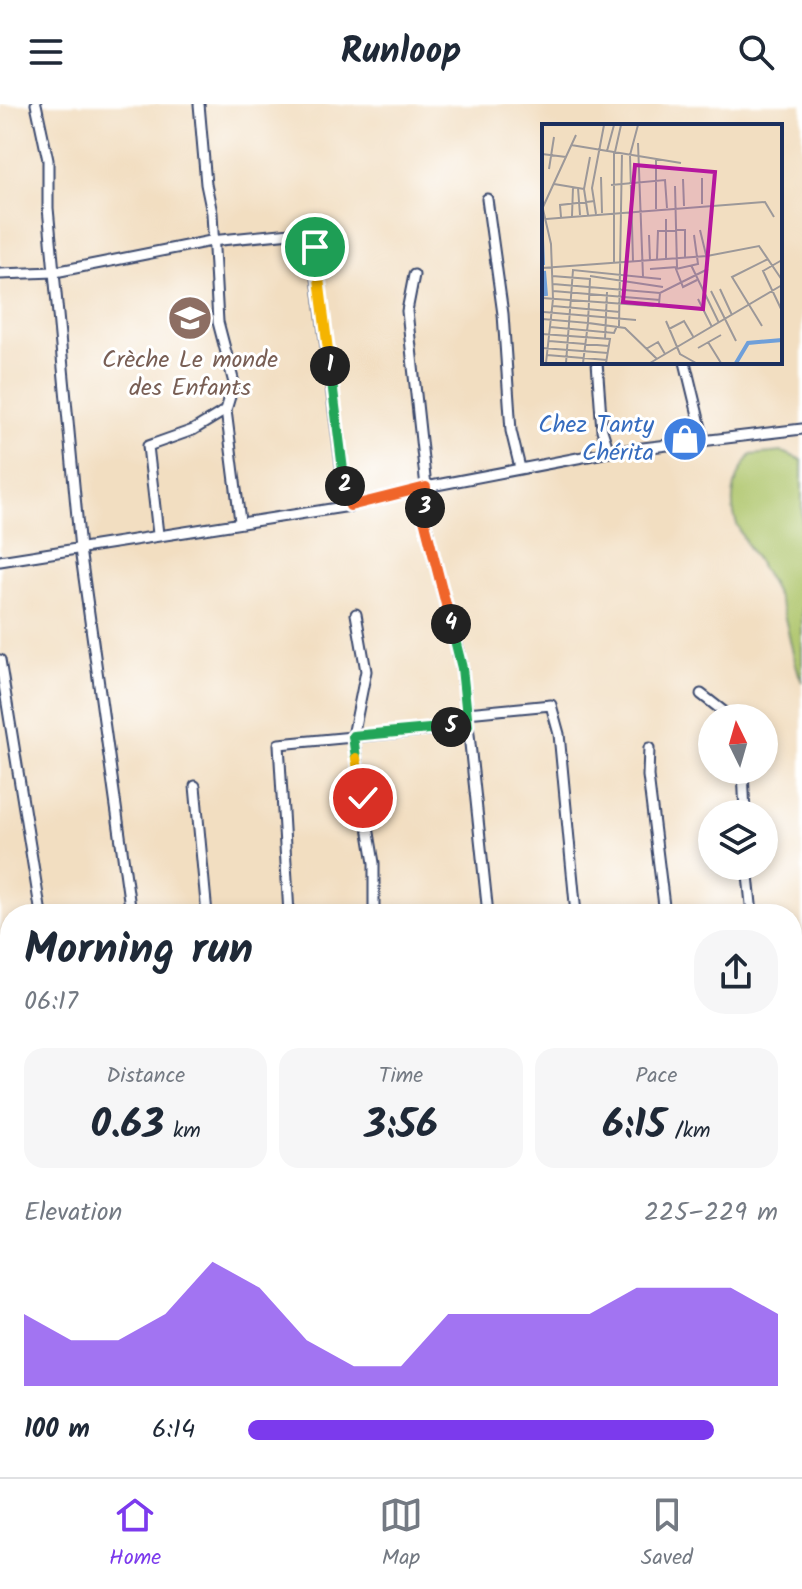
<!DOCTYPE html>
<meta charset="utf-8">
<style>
:root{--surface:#fff;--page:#f6f6f7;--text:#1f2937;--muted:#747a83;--line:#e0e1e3;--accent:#7c3aed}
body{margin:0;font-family:Kalam,sans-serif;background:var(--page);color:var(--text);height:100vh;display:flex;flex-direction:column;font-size:30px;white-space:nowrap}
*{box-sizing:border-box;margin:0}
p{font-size:26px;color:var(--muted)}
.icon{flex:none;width:44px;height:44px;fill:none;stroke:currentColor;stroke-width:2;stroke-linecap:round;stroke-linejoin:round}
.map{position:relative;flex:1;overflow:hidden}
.details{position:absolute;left:0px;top:800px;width:802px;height:574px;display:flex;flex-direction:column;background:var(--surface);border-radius:32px 32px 0 0;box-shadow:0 4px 12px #0003}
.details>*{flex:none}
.needle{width:52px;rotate:355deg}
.controls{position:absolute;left:698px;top:600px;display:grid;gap:16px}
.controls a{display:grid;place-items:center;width:80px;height:80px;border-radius:50%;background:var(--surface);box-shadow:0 4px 12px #0003;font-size:40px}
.pin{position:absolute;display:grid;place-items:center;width:68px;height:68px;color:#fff;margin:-34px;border:4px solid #fff;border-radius:50%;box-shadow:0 2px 8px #0007}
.km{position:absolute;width:40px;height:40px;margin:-20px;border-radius:50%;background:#222;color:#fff;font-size:22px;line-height:40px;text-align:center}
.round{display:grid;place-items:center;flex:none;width:84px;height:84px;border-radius:32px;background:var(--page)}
.overview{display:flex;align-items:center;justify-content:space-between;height:136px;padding:0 24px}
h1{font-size:44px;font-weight:600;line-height:60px}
.stats{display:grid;grid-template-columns:repeat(3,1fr);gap:12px;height:136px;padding:8px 24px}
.stats div{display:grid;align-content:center;border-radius:20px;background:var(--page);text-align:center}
.stats b{font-size:40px;font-weight:600}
.stats small{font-size:22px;font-weight:400}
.stats p{font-size:22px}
.chart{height:224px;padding:16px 24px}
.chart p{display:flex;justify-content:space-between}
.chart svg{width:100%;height:144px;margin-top:8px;fill:var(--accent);opacity:.7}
ul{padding:0 24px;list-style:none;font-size:26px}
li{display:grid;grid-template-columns:128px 96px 1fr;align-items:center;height:60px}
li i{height:20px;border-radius:10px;background:var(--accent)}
header{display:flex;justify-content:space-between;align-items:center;height:104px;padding:0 24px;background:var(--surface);font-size:36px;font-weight:600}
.tabs{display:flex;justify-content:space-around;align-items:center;height:112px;border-top:2px solid var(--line);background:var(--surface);font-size:22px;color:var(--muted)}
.tabs a{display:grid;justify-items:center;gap:4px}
.tabs .active{color:var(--accent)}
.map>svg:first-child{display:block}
.green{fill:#aec56a;stroke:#647a64;stroke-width:2}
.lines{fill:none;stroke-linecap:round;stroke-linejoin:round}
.street-casing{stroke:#3b496d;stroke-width:13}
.street{stroke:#fff;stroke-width:9}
.split-1-casing{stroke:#fff;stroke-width:16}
.split-2-casing{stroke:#fff;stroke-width:16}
.split-3-casing{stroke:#fff;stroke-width:16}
.split-4-casing{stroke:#fff;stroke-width:16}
.split-5-casing{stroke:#fff;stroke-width:16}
.split-6-casing{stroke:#fff;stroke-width:16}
.split-7-casing{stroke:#fff;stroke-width:16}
.split-1{stroke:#f5b400;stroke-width:10}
.split-2{stroke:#22a559;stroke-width:10}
.split-3{stroke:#f0652b;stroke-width:10}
.split-4{stroke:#f0652b;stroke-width:10}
.split-5{stroke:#22a559;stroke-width:10}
.split-6{stroke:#22a559;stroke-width:10}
.split-7{stroke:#f5b400;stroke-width:10}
.labels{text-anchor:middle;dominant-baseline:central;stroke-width:6;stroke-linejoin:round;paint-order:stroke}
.education-label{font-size:24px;fill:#785e54;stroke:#fff}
.shop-label{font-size:24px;fill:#366cbe;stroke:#fff;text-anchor:end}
.inset-river{fill:none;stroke:#6f9fd9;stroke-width:4}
.inset-road{fill:none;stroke:#9c9899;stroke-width:2}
.view{fill:#b5179e;fill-opacity:0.15;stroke:#b5179e;stroke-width:4}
.inset-edge{fill:none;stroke:#1b2f5e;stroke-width:4}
</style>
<header><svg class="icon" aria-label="menu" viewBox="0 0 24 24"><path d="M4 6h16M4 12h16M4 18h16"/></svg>Runloop<svg class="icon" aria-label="search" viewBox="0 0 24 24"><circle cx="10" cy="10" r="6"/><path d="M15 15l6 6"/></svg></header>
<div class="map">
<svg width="802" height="1373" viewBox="0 0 802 1373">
<rect width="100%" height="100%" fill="#fff"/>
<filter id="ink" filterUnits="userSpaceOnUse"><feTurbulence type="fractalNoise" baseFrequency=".0125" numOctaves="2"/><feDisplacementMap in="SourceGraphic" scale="16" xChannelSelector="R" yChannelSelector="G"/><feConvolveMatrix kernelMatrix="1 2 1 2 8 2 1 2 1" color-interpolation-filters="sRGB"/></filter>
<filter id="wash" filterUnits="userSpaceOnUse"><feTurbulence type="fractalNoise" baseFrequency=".006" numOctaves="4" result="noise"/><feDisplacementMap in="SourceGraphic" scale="32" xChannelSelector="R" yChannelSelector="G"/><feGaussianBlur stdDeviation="1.8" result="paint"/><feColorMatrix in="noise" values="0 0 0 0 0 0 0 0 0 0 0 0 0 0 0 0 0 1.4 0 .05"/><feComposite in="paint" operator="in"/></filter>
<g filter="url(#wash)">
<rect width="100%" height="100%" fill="#f2dec1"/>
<path class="green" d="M 782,348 L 802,356 L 802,578 C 792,555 790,531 783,507 C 765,449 702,415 751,351 Z"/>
</g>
<g filter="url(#ink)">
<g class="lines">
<g class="street-casing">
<g id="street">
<polyline points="36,0 48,56 48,104 80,445 131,810"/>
<polyline points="199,0 206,80 212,109 218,218 234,279 226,306 240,417"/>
<polyline points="487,95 503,210 511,327 520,364"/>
<polyline points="0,170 55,168 211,137 311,127 342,368 350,402"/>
<polyline points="414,171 407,207 426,383 424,415 462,564 488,810"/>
<polyline points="597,258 602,326 609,348"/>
<polyline points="685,258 704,336"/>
<polyline points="158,430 148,342 193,326 226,306"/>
<polyline points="0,457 350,402 426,383 609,348 802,325"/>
<polyline points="356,510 366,567 353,632 374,759 374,810"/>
<polyline points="0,556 41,810"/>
<polyline points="701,590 732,614"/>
<polyline points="467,609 551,601 559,630 576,810"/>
<polyline points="649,644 648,672 665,810"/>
<polyline points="743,666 745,710"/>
<polyline points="195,682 207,810"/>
<polyline points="747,762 752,810"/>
<polyline points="289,810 279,640 468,622"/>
<polyline points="792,849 802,847"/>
<polyline points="792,896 802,904"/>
<polyline points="792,930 802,921"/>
<polyline points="0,975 10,972"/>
<polyline points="792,985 802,976"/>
<polyline points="0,1112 10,1112"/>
<polyline points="0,1176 10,1176"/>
<polyline points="792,1187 802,1204"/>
<polyline points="0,1252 10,1252"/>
<polyline points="0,1323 10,1323"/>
<polyline points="792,1362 799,1373"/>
<polyline points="346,1373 354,1364"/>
</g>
</g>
<use href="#street" class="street"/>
</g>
</g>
<g class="lines" filter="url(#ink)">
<g class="split-1-casing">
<polyline id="split-1" points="315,143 330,262"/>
</g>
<g class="split-2-casing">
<polyline id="split-2" points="330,262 345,382"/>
</g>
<g class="split-3-casing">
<polyline id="split-3" points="345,382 350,402 426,383 425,404"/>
</g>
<g class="split-4-casing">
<polyline id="split-4" points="425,404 424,415 451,520"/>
</g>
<g class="split-5-casing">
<polyline id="split-5" points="451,520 462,564 468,622 451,623"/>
</g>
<g class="split-6-casing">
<polyline id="split-6" points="356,654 353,632 451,623"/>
</g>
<g class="split-7-casing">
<polyline id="split-7" points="356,654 363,694"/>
</g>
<use href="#split-1" class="split-1"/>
<use href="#split-2" class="split-2"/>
<use href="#split-3" class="split-3"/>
<use href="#split-4" class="split-4"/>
<use href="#split-5" class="split-5"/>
<use href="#split-6" class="split-6"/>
<use href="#split-7" class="split-7"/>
</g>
<defs>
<g id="school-disc" transform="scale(2.3)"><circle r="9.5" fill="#8d6e63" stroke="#fff"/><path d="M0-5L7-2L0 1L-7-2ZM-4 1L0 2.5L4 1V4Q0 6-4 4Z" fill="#fff"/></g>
<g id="shop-disc" transform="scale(2.3)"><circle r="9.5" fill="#3f7fe0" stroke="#fff"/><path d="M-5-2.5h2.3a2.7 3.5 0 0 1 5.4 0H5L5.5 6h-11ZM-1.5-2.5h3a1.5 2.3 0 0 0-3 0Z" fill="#fff"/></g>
</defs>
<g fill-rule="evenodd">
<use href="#school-disc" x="190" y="214"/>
<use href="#shop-disc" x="685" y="335"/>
</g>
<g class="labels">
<g class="education-label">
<text x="190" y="256">Crèche Le monde<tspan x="190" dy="28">des Enfants</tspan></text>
</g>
<g class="shop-label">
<text x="654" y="321">Chez Tanty<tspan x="654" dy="28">Chérita</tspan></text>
</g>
</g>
<g transform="translate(542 20)">
<rect width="240" height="240" fill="#f2dec1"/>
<path class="inset-river" d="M 0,115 L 1,141M 2,147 L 4,172M 194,239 L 206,219 L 240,216"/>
<path class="inset-road" d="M 96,19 L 101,153M 29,21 L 139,39M 65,27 L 72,1M 72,28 L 72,139M 73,28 L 79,1M 0,30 L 24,33M 7,45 L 12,13M 59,53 L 60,89M 160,54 L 160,80M 141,55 L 142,82M 12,60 L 42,65M 69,61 L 123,56 L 125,84M 36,64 L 38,91M 0,81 L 9,120 L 11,175 L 4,239M 1,83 L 34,11M 114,85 L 114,35M 54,90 L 50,64 L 62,1M 46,91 L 42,65 L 48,33M 30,92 L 31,63M 19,93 L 18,81 L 53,77M 4,95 L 223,78 L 232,93M 135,106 L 143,106 L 143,133M 158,106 L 166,139M 107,111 L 108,137M 152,111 L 156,140 L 134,145 L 141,163 L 155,156M 124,134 L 124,95M 115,135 L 116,107 L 135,107M 240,136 L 221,147 L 240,187M 91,137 L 88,31 L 96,1M 149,141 L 177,199M 0,144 L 165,132 L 217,122 L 240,156M 108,145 L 135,143 L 133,62M 48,152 L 121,163M 11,160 L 118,169 L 166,145M 178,165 L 190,191M 11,167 L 118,176M 169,167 L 194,217M 0,174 L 111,182 L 117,180 L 118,169M 156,175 L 170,203M 11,182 L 78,188M 2,188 L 94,196M 0,195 L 46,199 L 48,155 L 10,152M 124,197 L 138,230 L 154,239M 77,202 L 80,29M 220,202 L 190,153 L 226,135M 8,203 L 72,209 L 75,202M 127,205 L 142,197 L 152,214M 0,210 L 68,215 L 64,239M 63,215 L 65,168M 7,217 L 67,222M 166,218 L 179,239M 0,224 L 66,229M 156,224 L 179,211M 104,225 L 116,218 L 123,230M 5,231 L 65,236M 24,239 L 31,146 L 119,155M 41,239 L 46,199 L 83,204 L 115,235M 108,239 L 240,161"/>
<path class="view" d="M 93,41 L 173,48 L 161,185 L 81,178 Z"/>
<rect width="240" height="240" class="inset-edge"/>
</g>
</svg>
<div class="controls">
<a><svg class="needle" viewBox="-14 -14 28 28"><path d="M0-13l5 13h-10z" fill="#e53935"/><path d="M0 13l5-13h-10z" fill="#747a83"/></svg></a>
<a><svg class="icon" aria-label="layers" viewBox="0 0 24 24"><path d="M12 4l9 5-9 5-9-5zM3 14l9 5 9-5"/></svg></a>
</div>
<div class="pin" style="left:315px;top:143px;background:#1e9e55"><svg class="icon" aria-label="arrive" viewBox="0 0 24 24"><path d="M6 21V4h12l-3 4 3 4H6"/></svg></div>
<div class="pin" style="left:363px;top:694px;background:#d93025"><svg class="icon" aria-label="check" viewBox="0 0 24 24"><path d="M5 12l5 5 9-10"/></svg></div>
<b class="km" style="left:330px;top:262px">1</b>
<b class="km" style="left:345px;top:382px">2</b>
<b class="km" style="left:425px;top:404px">3</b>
<b class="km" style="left:451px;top:520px">4</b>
<b class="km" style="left:451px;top:623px">5</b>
<section class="details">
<div class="overview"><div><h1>Morning run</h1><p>06:17</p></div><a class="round"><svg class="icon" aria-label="share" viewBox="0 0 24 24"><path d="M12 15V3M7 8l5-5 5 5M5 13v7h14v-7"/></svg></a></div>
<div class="stats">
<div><p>Distance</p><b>0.63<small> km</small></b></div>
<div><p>Time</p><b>3:56</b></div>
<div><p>Pace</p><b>6:15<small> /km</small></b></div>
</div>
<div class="chart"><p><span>Elevation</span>225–229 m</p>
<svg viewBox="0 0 160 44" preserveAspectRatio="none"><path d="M0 44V22L10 30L20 30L30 22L40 6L50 14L60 30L70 38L80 38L90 22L100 22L110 22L120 22L130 14L140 14L150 14L160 22V44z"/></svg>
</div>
<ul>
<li><b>100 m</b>6:14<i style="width:88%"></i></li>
</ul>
</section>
</div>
<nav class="tabs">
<a class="active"><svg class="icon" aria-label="home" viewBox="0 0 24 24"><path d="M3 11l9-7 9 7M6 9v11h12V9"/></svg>Home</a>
<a><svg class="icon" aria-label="map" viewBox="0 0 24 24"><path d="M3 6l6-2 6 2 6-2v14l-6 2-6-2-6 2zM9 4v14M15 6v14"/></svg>Map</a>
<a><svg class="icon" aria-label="saved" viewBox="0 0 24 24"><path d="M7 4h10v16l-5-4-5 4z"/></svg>Saved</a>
</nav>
